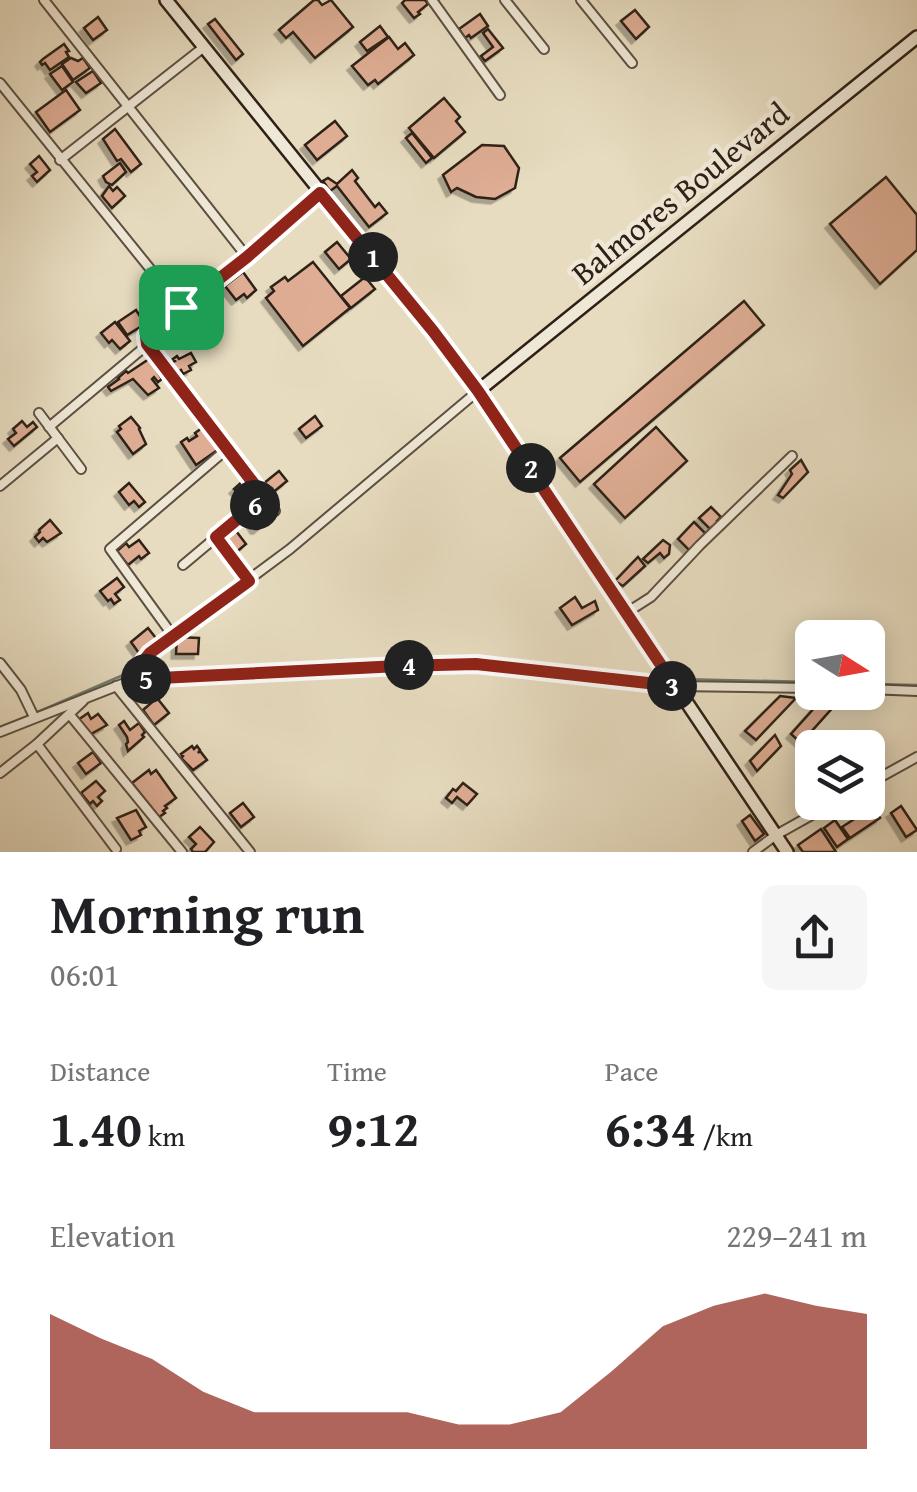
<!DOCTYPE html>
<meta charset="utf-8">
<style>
:root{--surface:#fff;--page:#f6f6f6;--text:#202124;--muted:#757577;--accent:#8f2418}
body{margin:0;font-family:"Gentium Book Plus",serif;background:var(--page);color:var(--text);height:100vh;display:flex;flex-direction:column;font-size:38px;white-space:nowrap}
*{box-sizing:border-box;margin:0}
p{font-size:32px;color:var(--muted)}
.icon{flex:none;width:55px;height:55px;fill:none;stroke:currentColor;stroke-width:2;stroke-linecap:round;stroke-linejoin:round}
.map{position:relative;height:852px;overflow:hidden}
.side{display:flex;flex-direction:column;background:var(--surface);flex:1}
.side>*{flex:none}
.needle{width:65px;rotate:101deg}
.tools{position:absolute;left:795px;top:620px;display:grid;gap:20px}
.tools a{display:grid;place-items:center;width:90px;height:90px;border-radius:15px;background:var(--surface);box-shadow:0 5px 25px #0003;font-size:50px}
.pin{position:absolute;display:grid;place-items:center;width:85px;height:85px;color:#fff;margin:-42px;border-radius:20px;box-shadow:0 5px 15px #0006}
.km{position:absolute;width:50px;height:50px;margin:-25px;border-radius:50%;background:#222;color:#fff;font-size:28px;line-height:50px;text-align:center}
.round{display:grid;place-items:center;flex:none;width:105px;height:105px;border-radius:15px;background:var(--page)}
.overview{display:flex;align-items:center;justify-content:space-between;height:170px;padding:0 50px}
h1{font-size:55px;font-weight:700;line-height:75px}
.stats{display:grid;grid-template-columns:repeat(3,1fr);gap:15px;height:170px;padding:10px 50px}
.stats div{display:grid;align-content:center}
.stats b{font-size:50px;font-weight:700}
.stats small{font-size:28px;font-weight:400}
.stats p{font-size:28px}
.chart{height:280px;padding:20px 50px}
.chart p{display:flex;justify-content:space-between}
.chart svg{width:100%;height:180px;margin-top:10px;fill:var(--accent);opacity:.7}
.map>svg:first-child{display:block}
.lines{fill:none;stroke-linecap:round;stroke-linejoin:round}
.stream{stroke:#6d7e73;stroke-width:2.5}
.building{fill:#dead94;stroke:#2e2017;stroke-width:2.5;filter:url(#shadow)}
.street-casing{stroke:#5c4f41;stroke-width:12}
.secondary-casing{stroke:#2e2017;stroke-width:16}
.street{stroke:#efe8d6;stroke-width:8}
.secondary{stroke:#efe8d6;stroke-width:11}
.route-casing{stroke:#fff;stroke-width:20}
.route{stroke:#8f2418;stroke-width:12}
.labels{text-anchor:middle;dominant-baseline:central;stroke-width:9;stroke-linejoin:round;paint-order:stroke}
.street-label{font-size:32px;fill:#2e2017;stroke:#efe8d6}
</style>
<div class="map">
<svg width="917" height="852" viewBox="0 0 917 852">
<defs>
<filter id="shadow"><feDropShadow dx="-4.5" dy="4.5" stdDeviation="0" flood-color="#0004"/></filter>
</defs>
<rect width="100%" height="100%" fill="#e7dcc0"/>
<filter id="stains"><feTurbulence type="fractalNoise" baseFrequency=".002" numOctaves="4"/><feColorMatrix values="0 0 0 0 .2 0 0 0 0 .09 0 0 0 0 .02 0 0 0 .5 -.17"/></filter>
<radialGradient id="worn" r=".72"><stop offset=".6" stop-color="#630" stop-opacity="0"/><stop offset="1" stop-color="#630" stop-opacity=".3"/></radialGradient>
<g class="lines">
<g class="stream">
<polyline points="145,671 493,658 656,678"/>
<polyline points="679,679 812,682"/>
<polyline points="868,684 917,685"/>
<polyline points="0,728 121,676 135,672"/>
</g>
</g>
<g class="building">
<polygon points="314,0 318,0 322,5 331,0 353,27 315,58 293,32 286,38 279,30"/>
<polygon points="405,0 425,0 428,4 418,12 420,14 414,18 402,3"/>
<polygon points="635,10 649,27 636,39 621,21"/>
<polygon points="480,14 488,26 471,38 469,35 465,38 459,29"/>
<polygon points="98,17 107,30 93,40 84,28"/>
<polygon points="215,19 243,54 236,60 208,24"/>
<polygon points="380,26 388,37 367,51 360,42"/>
<polygon points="488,29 503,48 485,61 481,56 493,47 483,33"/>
<polygon points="389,37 398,49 405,43 414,55 378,84 375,80 368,85 352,66"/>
<polygon points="64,44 69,51 66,52 69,57 50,70 45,63 42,65 40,62 43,59"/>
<polygon points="71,58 78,61 83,58 90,68 73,80 62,64"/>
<polygon points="62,66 73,82 62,90 50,74"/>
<polygon points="93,71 101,83 86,93 76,82"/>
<polygon points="66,90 80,110 50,132 36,112"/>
<polygon points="444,98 460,117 456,121 465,132 434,158 409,128"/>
<polygon points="335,121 347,136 317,160 305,145"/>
<polygon points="115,129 141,164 131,172 121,159 117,161 103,139"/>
<polygon points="412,133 432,158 426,163 406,138"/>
<polygon points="482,145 504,146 519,168 515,188 495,199 476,197 457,188 451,192 443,175"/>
<polygon points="39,156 50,170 37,182 32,176 37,172 30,164"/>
<polygon points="120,163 126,172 112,185 106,182 103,176"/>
<polygon points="352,170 358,178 355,181 375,207 379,203 387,213 369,227 337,186 330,191 323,181 328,178 337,184"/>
<polygon points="886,177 917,215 917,250 880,284 830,224"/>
<polygon points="109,186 113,191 117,187 125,196 112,208 102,196"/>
<polygon points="337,242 351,259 339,269 325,252"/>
<polygon points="313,262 350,308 303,346 266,298 274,291 271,287 285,277 288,281"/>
<polygon points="243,272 256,290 247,298 244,294 236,300 225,286"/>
<polygon points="365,277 375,289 351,308 341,296"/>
<polygon points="744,301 764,325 580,482 560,458"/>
<polygon points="136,310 145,324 127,335 118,322"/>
<polygon points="180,316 190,330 176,341 166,332 171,329 168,325"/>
<polygon points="115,322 130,341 120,349 112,340 109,343 101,333"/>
<polygon points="191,353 196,362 189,366 191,370 183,374 181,370 177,372 174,367 171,369 168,365 175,361 173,359 177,356 179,359"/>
<polygon points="149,359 162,379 158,382 154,377 152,379 159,388 148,395 133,379 111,391 108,387 119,379 118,378 126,371 128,373"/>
<polygon points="315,416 322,426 306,438 299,429"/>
<polygon points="131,417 140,428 139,429 146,444 133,454 117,432 121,429 119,426"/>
<polygon points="22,421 27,427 33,422 37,427 14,446 8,439 16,433 13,429"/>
<polygon points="656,427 687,461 625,518 594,484"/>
<polygon points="202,428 219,449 196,465 181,442 187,438 189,441 197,436 195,433"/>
<polygon points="801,460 808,472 783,498 778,495 792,474 790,470"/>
<polygon points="279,471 287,481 271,494 263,484"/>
<polygon points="244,480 258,496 251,503 246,497 244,499 234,489"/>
<polygon points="129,483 145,502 139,507 134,501 129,505 119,492"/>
<polygon points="263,505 271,517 258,529 255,529 252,524 254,522 249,516"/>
<polygon points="711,507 721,517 717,521 720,524 714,529 712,527 710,529 699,518"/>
<polygon points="50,520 61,533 47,542 43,538 39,542 35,537 40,532 39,530"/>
<polygon points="694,522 707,535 691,552 678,539"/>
<polygon points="233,527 246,544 234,554 226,543 229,541 224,534"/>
<polygon points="139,540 149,553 141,559 139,556 128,565 117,551 126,543 129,547"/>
<polygon points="663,540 670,545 669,554 664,558 660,553 648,563 643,559"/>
<polygon points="638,557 645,566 623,586 615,581"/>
<polygon points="117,578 124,587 115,594 120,600 114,604 111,599 108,601 100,591"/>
<polygon points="575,597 582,608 595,601 598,610 572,625 560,608"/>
<polygon points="148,628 159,642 141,656 131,642"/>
<polygon points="177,637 199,638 198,654 176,654"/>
<polygon points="780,696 796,698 756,740 745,731"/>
<polygon points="825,696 835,705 801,743 791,734"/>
<polygon points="157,698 169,713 154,725 143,710"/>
<polygon points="88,713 91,719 98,714 107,725 91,734 78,720"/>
<polygon points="124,721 130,730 139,723 145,732 142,735 144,737 128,751 126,744 128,742 127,737 119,725"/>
<polygon points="775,735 781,746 757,771 750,761"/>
<polygon points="192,746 194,749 197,746 200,750 198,753 200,751 207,760 193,770 181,758 183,756 181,754"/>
<polygon points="93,752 101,763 86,774 78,763"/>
<polygon points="149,770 151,774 156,770 176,798 165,806 167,808 163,811 165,813 159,817 132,783"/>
<polygon points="96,781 105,791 98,797 102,801 97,806 93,801 90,804 81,793"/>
<polygon points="463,783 477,794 467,805 457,797 452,803 446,798 453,789 456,791"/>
<polygon points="243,803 254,817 241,827 230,813"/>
<polygon points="901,806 917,830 906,837 891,813"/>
<polygon points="873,807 880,818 850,838 842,827"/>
<polygon points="136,810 146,827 139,831 141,835 131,840 117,818"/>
<polygon points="750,815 764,834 755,841 742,821"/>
<polygon points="835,820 848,839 837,847 824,828"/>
<polygon points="200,827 214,842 205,852 193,852 191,849 196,844 189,837"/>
<polygon points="821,829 836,852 803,852 798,845"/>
</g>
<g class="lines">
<g class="street-casing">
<g id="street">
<polyline points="44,0 247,257"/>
<polyline points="432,0 500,95"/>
<polyline points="505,0 544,49"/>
<polyline points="581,0 632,63"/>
<polyline points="0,83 181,307"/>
<polyline points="60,160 204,47"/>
<polyline points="147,345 275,511"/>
<polyline points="39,413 81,469"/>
<polyline points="49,427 147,345 146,337 148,333 247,257 321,193"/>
<polyline points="0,486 58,438"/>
<polyline points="216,537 249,581"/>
<polyline points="183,565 264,497"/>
<polyline points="626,613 651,597 700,545 792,456"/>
<polyline points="173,636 110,549 227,449"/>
<polyline points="0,663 21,690 34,717"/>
<polyline points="139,679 142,663 150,653 290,549 478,391"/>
<polyline points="116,686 250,852"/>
<polyline points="868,689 917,691"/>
<polyline points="70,715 182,852"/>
<polyline points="0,732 127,682 153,678 399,666 476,664 675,686 812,688"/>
<polyline points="37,744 116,849"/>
<polyline points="0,773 37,744 83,701"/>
<polyline points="868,784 917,757"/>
<polyline points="753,852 776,835 835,802"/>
</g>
</g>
<g class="secondary-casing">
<g id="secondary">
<polyline points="166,0 433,331 478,391 787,852"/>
<polyline points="478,391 917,37"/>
</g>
</g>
<use href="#street" class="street"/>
<use href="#secondary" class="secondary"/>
</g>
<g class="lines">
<g class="route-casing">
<polygon id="route" points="320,193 433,331 478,391 675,686 476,664 399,666 139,679 142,663 150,653 249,581 216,537 264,497 147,344 146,336 247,257"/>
</g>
<use href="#route" class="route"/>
</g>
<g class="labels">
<g class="street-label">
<text transform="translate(680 193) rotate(-39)">Balmores Boulevard</text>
</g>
</g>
<rect width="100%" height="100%" filter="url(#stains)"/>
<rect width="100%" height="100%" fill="url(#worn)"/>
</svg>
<div class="tools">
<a><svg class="needle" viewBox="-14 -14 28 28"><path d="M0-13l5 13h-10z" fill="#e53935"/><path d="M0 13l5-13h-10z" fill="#757577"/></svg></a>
<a><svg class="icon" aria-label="layers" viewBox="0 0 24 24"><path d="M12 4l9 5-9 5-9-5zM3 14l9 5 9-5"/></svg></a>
</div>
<div class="pin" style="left:181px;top:307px;background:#1e9e55"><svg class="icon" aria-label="arrive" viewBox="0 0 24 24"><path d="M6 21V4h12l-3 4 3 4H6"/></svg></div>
<b class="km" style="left:373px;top:257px">1</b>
<b class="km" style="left:531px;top:468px">2</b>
<b class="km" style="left:672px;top:686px">3</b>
<b class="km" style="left:409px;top:665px">4</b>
<b class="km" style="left:146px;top:679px">5</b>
<b class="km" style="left:255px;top:505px">6</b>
</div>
<section class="side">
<div class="overview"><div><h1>Morning run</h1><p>06:01</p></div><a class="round"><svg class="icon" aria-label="share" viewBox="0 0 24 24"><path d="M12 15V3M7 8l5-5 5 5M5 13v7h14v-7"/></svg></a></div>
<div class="stats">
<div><p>Distance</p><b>1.40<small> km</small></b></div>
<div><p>Time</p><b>9:12</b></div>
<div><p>Pace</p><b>6:34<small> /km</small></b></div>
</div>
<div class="chart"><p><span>Elevation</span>229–241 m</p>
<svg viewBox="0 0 160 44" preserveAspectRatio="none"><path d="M0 44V11L10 17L20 22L30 30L40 35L50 35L60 35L70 35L80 38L90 38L100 35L110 25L120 14L130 9L140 6L150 9L160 11V44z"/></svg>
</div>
</section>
